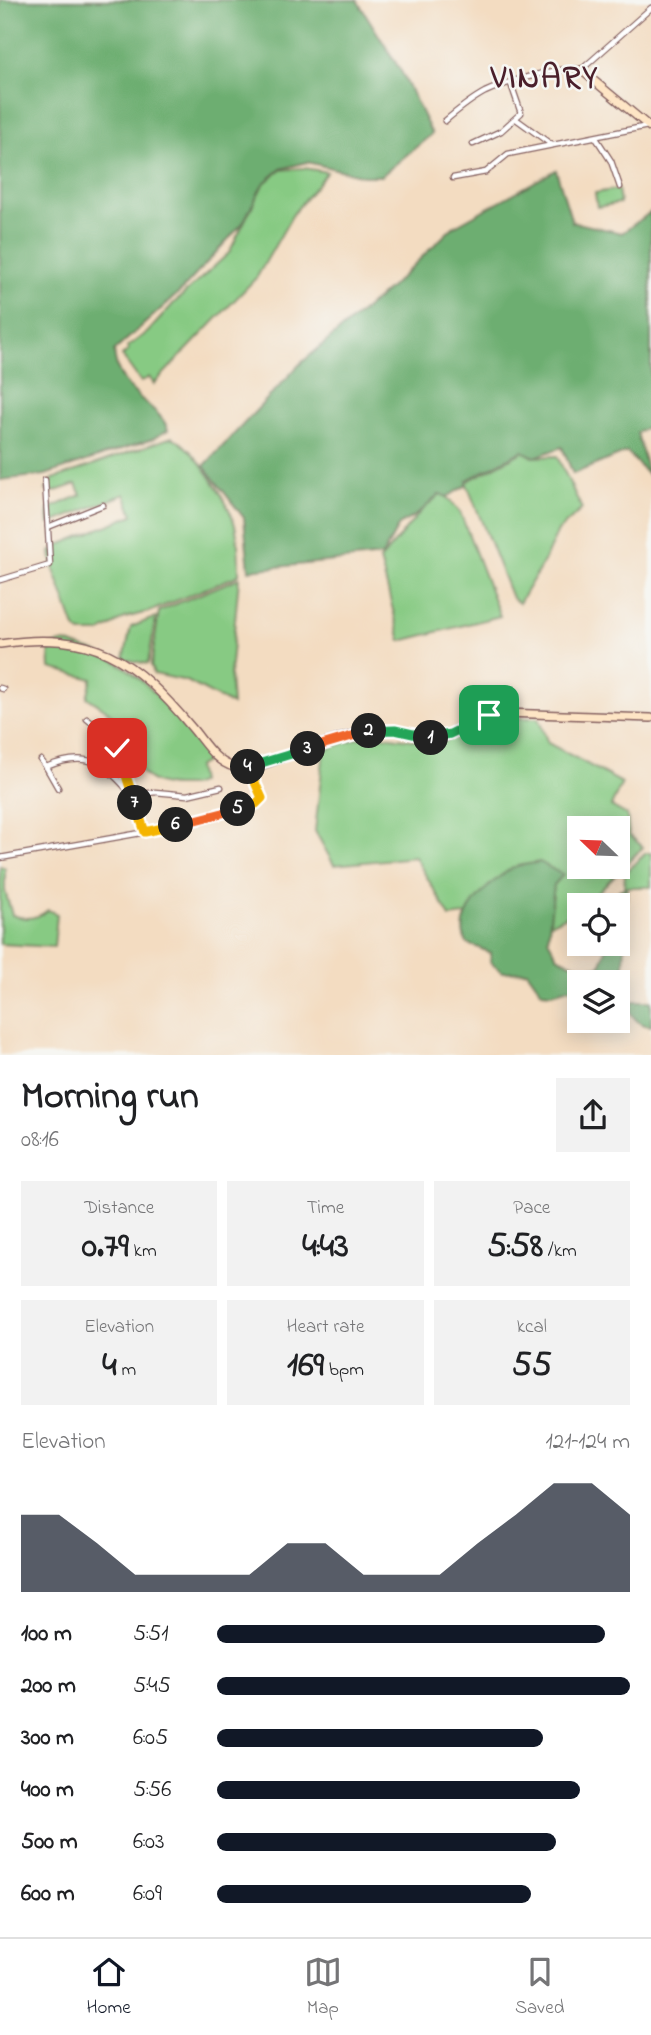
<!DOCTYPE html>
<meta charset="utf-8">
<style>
:root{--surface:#fff;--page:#f2f2f2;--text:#202124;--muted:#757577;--line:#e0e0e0;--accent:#111827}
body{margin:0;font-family:"Indie Flower",sans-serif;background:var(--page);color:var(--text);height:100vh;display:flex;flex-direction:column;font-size:26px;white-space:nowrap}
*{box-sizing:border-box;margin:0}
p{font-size:23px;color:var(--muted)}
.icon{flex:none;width:38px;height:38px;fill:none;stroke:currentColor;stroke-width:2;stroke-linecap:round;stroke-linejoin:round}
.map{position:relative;height:1055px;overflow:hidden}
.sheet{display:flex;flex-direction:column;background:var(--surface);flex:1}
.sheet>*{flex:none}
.needle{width:46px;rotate:293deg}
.buttons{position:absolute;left:567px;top:816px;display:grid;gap:14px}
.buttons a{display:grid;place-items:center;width:63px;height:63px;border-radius:0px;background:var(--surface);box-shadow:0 4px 18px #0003;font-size:35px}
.pin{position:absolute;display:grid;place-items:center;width:60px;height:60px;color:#fff;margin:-30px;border-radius:14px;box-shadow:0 4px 10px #0006}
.km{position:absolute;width:35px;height:35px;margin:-18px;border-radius:50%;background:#222;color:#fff;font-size:19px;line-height:35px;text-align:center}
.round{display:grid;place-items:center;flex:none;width:74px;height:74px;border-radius:0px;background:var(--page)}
.headline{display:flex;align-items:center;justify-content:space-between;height:119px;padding:0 21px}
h1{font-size:38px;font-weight:700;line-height:52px}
.figures{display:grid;grid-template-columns:repeat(3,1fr);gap:10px;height:119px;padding:7px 21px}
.figures div{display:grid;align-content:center;border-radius:0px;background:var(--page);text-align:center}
.figures b{font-size:35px;font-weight:700}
.figures small{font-size:19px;font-weight:400}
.figures p{font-size:19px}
.chart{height:196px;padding:14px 21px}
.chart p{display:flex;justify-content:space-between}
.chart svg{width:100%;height:126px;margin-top:7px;fill:var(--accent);opacity:.7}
ul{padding:0 21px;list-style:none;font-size:23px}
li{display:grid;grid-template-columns:112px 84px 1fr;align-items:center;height:52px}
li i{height:18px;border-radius:9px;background:var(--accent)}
.dock{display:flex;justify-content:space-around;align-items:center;height:98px;border-top:2px solid var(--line);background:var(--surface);font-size:19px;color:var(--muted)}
.dock a{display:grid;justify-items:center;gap:4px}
.dock .current{color:var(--accent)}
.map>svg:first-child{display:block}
.green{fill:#87ca83;stroke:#687457;stroke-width:2;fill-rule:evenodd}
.forest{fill:#6dae71;stroke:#5c664e;stroke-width:2}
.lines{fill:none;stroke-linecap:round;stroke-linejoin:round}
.street-casing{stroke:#856160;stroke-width:7}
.secondary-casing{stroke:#856160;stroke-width:10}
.street{stroke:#fff;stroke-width:4.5}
.secondary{stroke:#fee5c5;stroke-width:7}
.split-1-casing{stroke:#fff;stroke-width:14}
.split-2-casing{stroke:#fff;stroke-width:14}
.split-3-casing{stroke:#fff;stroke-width:14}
.split-4-casing{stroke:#fff;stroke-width:14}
.split-5-casing{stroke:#fff;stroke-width:14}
.split-6-casing{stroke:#fff;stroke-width:14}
.split-7-casing{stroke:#fff;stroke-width:14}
.split-8-casing{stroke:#fff;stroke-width:14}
.split-1{stroke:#22a559;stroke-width:9}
.split-2{stroke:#22a559;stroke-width:9}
.split-3{stroke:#f0652b;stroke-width:9}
.split-4{stroke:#22a559;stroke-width:9}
.split-5{stroke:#f5b400;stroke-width:9}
.split-6{stroke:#f0652b;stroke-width:9}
.split-7{stroke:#f5b400;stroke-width:9}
.split-8{stroke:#f5b400;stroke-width:9}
.labels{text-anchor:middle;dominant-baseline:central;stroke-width:5;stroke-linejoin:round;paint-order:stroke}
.district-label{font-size:32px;font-weight:bold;letter-spacing:2px;fill:#4a1f2b;stroke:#f6f6f2}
</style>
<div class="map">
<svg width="651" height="1055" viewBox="0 0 651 1055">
<rect width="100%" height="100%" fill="#f6f6f2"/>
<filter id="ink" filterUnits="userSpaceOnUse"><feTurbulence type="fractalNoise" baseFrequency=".0143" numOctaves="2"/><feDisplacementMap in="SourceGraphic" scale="14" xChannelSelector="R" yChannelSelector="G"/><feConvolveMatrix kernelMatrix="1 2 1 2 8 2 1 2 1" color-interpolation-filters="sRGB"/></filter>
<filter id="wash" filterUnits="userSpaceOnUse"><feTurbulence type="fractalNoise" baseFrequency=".00686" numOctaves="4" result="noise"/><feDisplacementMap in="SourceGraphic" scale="28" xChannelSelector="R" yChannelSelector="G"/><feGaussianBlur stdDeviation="1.57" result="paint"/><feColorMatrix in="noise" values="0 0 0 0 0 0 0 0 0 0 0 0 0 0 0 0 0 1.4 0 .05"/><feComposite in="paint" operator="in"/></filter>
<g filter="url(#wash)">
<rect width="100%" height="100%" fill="#f3dcc1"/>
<g class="green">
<polygon points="304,168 327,172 293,214 257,277 154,384 149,377 141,382 122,356 129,350 127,347 148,332 174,303 229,253 263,184 281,170"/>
<polygon points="618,189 620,203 597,207 595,193"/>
<path d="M 172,437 C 196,449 227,499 235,525 C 239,541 239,558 239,575 L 151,611 L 125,618 L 99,633 L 80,633 L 75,628 L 53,567 L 51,552 L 61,544 L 133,515 L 125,494 L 49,524 L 48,509 L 81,495 L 76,484 L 50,493 L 46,490 L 53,479 Z"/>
<polygon points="524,451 533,457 557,456 582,509 558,531 543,563 519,603 512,598 466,482"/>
<polygon points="440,494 444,494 460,512 500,616 401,641 380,560 421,511"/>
<polygon points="239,578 230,675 232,705 187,681 154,674 151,666 159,611"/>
<polygon points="156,617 148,664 124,659 131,627"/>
<path d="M 65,642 C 78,647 93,650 106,656 C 150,677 176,721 207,755 L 207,761 L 197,767 L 200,782 C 193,787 187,786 179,786 C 134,787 133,753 117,721 C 111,711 95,703 87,697 L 92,679 L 50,668 L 49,646 Z"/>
<path d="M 502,718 L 538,718 L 548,743 L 622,783 L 611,806 L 627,815 L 629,835 L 643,847 L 585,905 L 579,905 L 579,910 L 545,926 L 497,911 L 450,917 L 415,857 L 334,865 L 315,831 L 324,750 L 370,734 L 441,744 L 458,733 ZM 579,828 L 618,828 L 618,866 L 579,866 Z"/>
<polygon points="646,853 651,853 651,887 624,887 625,873"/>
<path d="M 0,866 L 5,868 L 5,891 L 12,915 C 25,920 37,919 48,910 L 57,914 L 54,947 L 0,944 Z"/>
</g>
<g class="forest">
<path d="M 0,0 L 357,0 L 402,73 L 432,134 L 381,176 L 364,176 L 307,162 L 281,169 L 263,184 L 243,223 L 181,291 L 114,351 C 117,396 160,403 168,430 L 152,439 L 45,475 L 0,480 Z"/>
<polygon points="556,170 572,222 622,233 651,212 651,425 637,433 649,476 627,452 573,474 562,447 535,457 522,451 467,480 467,485 447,497 440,494 419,513 399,525 382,556 249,570 244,518 204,466 300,364 390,288 453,227"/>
<path d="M 540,862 L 563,875 L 554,885 L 548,939 L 557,956 L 569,962 L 581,967 L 600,967 L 608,943 L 618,943 L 616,905 L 619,890 L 627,887 L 623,990 L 619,993 L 618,982 L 579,982 L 579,1001 L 575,991 L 569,988 L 552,993 L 542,992 L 527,971 L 502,972 L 490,962 L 491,953 L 467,943 C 451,916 490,882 512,868 C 520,864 532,864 540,862 Z"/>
<path d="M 633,1001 L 651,1001 L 651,1026 C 640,1025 636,1021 630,1012 Z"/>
</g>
</g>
<g filter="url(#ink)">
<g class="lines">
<g class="street-casing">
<g id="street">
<polyline points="516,119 552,145"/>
<path d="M 445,121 C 458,110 470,100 485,92 C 504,83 561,65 581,70 L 651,8"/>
<polyline points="596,138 611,161 620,187"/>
<polyline points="473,144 501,131 521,113 511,84"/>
<polyline points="453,178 486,172 508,154 648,126"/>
<polyline points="48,527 103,505"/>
<polyline points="0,580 50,565 45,480"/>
<polyline points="0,688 3,689"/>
<polyline points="87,719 111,738 117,748 145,832"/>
<polyline points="41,760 46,767"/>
<path d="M 58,788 L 46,767 C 89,749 105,764 133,796 L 155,792 L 187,795 L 221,787"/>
<polyline points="0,858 152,831 256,804 263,798 247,768"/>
</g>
</g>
<g class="secondary-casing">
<g id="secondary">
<polyline points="581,70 651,128"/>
<path d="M 0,644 C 92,630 134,658 192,728 C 204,742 215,762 234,767 C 253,772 278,759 295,753 C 325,743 357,729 388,730 C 405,730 423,741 440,738 C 462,734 477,716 504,713 L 651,718"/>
</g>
</g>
<use href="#street" class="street"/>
<use href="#secondary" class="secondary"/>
</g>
</g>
<g class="lines" filter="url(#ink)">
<g class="split-1-casing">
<polyline id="split-1" points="431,738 450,734 489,715"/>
</g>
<g class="split-2-casing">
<polyline id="split-2" points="369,731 395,730 431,738"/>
</g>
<g class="split-3-casing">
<polyline id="split-3" points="308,749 369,731"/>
</g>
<g class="split-4-casing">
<polyline id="split-4" points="248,767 308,749"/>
</g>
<g class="split-5-casing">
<polyline id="split-5" points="238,809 256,804 262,798 248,767"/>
</g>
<g class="split-6-casing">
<polyline id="split-6" points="176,825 238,809"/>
</g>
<g class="split-7-casing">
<polyline id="split-7" points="135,803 145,832 176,825"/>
</g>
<g class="split-8-casing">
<polyline id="split-8" points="117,748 135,803"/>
</g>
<use href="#split-1" class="split-1"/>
<use href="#split-2" class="split-2"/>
<use href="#split-3" class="split-3"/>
<use href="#split-4" class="split-4"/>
<use href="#split-5" class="split-5"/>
<use href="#split-6" class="split-6"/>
<use href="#split-7" class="split-7"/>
<use href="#split-8" class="split-8"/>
</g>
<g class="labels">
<g class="district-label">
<text x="545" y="79">VINARY</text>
</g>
</g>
</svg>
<div class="buttons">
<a><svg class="needle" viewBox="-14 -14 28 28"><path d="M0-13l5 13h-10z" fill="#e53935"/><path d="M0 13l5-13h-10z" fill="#757577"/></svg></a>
<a><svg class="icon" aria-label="locate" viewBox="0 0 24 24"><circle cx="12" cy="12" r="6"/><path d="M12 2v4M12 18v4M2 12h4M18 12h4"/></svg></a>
<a><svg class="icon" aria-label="layers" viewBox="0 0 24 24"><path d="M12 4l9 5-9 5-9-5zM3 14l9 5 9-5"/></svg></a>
</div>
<div class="pin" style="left:489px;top:715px;background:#1e9e55"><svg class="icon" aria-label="arrive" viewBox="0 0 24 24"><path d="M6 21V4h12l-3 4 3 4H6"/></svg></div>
<div class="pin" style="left:117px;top:748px;background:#d93025"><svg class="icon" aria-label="check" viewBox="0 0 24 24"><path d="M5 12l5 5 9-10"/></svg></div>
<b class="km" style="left:431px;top:738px">1</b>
<b class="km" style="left:369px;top:731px">2</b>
<b class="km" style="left:308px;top:749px">3</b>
<b class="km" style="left:248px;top:767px">4</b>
<b class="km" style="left:238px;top:809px">5</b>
<b class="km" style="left:176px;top:825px">6</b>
<b class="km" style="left:135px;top:803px">7</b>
</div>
<section class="sheet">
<div class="headline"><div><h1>Morning run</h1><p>08:16</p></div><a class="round"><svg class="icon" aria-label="share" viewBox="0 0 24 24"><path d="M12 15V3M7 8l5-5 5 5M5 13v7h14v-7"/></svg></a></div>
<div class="figures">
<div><p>Distance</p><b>0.79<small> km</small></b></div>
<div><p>Time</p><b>4:43</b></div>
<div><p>Pace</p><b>5:58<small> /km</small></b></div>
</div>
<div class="figures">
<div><p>Elevation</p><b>4<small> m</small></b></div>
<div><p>Heart rate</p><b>169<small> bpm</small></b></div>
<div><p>kcal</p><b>55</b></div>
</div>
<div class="chart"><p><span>Elevation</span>121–124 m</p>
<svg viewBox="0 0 160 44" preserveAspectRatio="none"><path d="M0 44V17L10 17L20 27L30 38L40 38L50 38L60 38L70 27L80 27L90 38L100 38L110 38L120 27L130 17L140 6L150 6L160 17V44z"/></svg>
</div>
<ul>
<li><b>100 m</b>5:51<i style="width:94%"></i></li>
<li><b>200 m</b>5:45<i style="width:100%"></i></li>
<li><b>300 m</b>6:05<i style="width:79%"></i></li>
<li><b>400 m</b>5:56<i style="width:88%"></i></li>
<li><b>500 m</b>6:03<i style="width:82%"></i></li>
<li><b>600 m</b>6:09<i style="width:76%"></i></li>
</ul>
</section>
<nav class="dock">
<a class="current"><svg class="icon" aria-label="home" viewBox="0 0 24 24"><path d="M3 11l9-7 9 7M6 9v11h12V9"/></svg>Home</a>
<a><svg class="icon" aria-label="map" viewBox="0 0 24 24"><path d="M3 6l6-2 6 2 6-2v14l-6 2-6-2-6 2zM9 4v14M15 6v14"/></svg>Map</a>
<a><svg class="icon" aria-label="saved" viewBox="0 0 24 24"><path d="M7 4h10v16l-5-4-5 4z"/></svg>Saved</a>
</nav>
